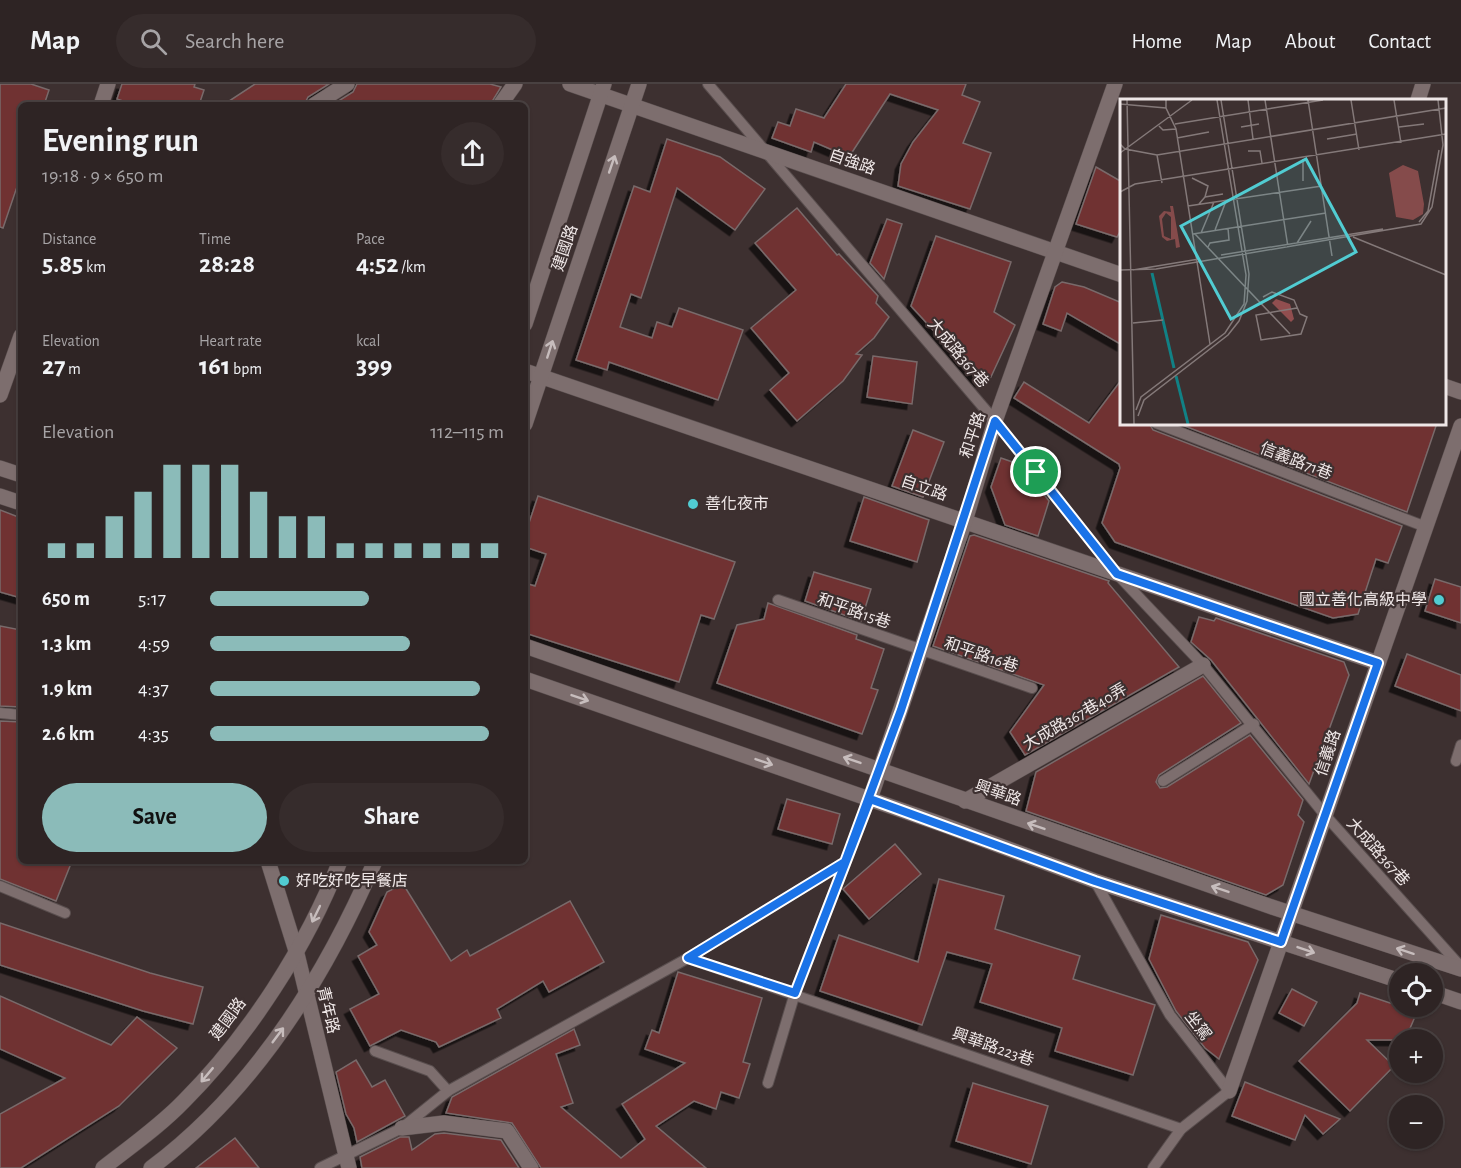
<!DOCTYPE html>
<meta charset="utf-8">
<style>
:root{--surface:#2e2424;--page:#362c2c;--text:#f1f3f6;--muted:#a7a4a6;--line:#494141;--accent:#8bbbb9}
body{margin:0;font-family:"Alegreya Sans","Noto Sans TC",sans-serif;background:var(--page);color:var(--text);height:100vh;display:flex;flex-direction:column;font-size:22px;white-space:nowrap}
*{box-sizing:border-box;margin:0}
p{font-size:20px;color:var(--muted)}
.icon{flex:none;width:33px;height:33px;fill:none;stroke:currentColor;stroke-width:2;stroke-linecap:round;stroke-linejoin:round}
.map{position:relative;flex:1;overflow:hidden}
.side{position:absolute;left:18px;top:18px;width:510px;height:762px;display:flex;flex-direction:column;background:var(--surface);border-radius:9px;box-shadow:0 2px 4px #0004,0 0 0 2px var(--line)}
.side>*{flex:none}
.fabs{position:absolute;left:1389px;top:879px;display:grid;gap:12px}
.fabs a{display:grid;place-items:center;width:54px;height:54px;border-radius:50%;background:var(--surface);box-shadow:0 2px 4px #0004,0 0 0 2px var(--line);font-size:30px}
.pin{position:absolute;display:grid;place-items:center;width:51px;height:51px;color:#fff;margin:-26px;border:3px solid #fff;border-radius:50%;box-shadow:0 2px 6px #0007}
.round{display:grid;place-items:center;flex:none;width:63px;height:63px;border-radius:32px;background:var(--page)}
.summary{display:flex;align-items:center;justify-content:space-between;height:102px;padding:0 24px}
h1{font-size:33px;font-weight:600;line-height:45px}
.stats{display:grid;grid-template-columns:repeat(3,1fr);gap:9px;height:102px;padding:6px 24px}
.stats div{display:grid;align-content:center}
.stats b{font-size:26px;font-weight:600}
.stats small{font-size:16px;font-weight:400}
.stats p{font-size:16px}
.chart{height:168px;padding:12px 24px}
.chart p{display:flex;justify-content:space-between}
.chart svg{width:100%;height:108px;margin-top:6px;stroke:var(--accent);stroke-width:6}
.action{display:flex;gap:12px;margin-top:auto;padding:12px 24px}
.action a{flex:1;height:69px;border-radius:36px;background:var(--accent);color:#111;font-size:24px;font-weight:600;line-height:69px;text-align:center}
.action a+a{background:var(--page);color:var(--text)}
ul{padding:0 24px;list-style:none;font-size:20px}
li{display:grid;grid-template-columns:96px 72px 1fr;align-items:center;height:45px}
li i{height:15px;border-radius:8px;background:var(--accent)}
header{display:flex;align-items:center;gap:36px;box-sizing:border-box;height:84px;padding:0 30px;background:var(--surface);border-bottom:2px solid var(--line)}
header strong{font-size:28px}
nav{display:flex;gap:33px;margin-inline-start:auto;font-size:21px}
.search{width:420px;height:54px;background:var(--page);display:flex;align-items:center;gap:15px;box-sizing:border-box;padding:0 21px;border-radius:33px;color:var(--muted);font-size:22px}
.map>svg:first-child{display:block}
.building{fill:#6f3032;stroke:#796a6a;stroke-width:1.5;filter:url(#shadow)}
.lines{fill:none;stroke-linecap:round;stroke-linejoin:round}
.service-casing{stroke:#594e4e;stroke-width:12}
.minor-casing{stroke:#594e4e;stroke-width:16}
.tertiary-casing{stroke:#594e4e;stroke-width:16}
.service{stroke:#7d6e6e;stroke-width:10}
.minor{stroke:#7d6e6e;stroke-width:15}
.tertiary{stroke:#7d6e6e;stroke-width:15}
.oneway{stroke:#c7bdbd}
.route-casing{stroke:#fff;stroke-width:12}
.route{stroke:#1a73e8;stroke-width:8}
.poi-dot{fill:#51ccd2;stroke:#3d3030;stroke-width:2}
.labels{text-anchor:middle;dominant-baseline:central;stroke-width:4.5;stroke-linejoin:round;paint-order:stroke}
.street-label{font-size:16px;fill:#efe7e7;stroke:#3d3030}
.poi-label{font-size:16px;fill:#efe7e7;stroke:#3d3030;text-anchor:start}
.inset-river{fill:none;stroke:#118185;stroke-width:3}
.inset-road{fill:none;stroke:#847979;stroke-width:1.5}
.view{fill:#51ccd2;fill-opacity:0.15;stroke:#51ccd2;stroke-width:3}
.inset-edge{fill:none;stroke:#efe7e7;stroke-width:3}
</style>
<header>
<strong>Map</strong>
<div class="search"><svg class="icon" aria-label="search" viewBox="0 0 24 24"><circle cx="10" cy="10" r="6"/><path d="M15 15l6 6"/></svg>Search here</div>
<nav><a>Home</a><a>Map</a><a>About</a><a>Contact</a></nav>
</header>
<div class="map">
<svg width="1461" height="1084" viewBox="0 0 1461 1084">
<defs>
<filter id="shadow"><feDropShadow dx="-5.5" dy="5.5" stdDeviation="0" flood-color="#0009"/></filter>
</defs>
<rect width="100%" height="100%" fill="#3d3030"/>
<g class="building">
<polygon points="0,0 31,0 49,6 44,21 21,21 21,91 3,144 0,143"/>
<polygon points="122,0 195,0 194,3 204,6 199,21 135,21 117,15"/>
<polygon points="255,0 329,0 308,13 304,21 223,21"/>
<polygon points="357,0 490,0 501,3 490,21 332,21 353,8"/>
<polygon points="846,0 966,0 962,11 980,18 963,59 991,69 970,125 898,102 901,80 913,58 938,26 890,10 849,73 814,58 811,68 772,54 778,38 790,42 796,25 824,34"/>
<polygon points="667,55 720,73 765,105 735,146 677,104 641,214 631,210 620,243 652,254 657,238 672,243 679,224 743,246 718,316 609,278 607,286 576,276 634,102 650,108"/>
<polygon points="1096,83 1122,98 1122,144 1117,153 1076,140"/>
<polygon points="797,124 837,171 839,170 878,212 876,219 889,233 874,254 856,270 862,271 843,297 797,337 770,306 789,289 751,244 796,206 755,159"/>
<polygon points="887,135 902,140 884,195 870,179"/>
<polygon points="936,152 1011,178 994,228 1015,241 989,297 980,297 911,222"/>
<polygon points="1062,198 1084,203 1122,219 1122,261 1067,229 1061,247 1043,240 1055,203"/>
<polygon points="873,272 917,278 912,320 867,313"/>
<polygon points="1122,295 1122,339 1149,339 1153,346 1402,442 1388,479 1376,475 1358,530 1333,534 1115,458 1102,439 1120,384 1119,380 1014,314 1024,298 1089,339"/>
<polygon points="1177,339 1437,339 1407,428"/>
<polygon points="913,346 944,358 923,413 892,402"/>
<polygon points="1001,374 1021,381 1049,417 1038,452 1005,441 991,403"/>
<polygon points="538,412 735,478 714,535 701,531 679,598 525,549 525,499 535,502 546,470 525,463 525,451"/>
<polygon points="864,413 929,436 917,478 850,457"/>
<polygon points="0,426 21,434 21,514 0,508"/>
<polygon points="974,451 1109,497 1108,499 1179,583 1025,671 1010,648 1044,601 933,562 970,452"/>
<polygon points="814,488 871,505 861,537 805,517"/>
<polygon points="1435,495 1461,503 1461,539 1425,527"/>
<polygon points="768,519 857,551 856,555 884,565 871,604 878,606 862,650 717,599 737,541 764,535"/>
<polygon points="1199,533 1214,537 1216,534 1344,578 1349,591 1309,700 1211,576 1191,558"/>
<polygon points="0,542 21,546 21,623 0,622"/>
<polygon points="1407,570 1461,591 1461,627 1395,602"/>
<polygon points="1203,592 1241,639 1159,691 1156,698 1160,704 1167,703 1250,651 1303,716 1298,731 1304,738 1283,801 1266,811 1026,727 1036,688"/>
<polygon points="0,637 21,638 21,777 72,777 56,817 0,795"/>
<polygon points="787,715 840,730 832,760 778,745"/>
<polygon points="895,760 921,790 869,835 843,805"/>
<polygon points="939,795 1004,812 995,845 1080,872 1073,895 1155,921 1133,991 1055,967 1062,944 980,918 992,880 947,868 922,941 820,907 839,851 918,878"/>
<polygon points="403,800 451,877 467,866 470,872 570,817 604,878 549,908 543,897 497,925 501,934 439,963 436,958 401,946 370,962 350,925 379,910 358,872 377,861 369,848 387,808"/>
<polygon points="1161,831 1248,858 1258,876 1219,975 1205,964 1176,927 1149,875"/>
<polygon points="0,839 150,889 203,903 193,940 143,927 0,881"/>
<polygon points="678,888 762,914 743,978 750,980 739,1014 721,1008 716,1025 694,1017 656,1042 706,1084 541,1084 512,1039 446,1029 452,1013 574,945 580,961 556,970 573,1019 561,1023 621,1074 645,1055 622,1020 685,979 645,965 652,946 659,949"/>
<polygon points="1292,905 1317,918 1304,942 1279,929"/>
<polygon points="1360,909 1417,928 1405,956 1367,956 1394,982 1350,1027 1299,977 1357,919"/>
<polygon points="0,912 111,961 137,933 177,964 119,1022 21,1084 0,1084 0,1030 65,994 0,965"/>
<polygon points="356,976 372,1003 385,996 405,1032 357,1058 354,1044 346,1030 336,988"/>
<polygon points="1245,998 1270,1008 1340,1035 1323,1050 1305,1031 1295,1056 1232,1032"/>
<polygon points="973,999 1048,1022 1031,1080 956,1057"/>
<polygon points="444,1049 501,1056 519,1084 362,1084 360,1073 400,1053 409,1053 412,1066 435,1050"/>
<polygon points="235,1054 259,1084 196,1084"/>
</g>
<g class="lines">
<g class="service-casing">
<g id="service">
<polyline points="708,0 995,337 1117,490 1203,581 1325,731 1461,883"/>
<polyline points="1156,339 1426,443"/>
<polyline points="778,516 1032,604"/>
<polyline points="0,629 21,631"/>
<polyline points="1456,677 1461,661"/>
<polyline points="1163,697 1254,640"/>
<polyline points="1095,797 1170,931 1229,1007 1181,1045 1153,1084"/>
<polyline points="0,802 65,829"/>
<polyline points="688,874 1181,1045"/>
<polyline points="375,967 430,987 448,1007"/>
<polyline points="768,999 795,909 870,715"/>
<polyline points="320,1084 402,1044 448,1007 688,874 845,778"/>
</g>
</g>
<g class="minor-casing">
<g id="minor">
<polyline points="570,0 1122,191"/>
<polyline points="1418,16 1423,0"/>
<polyline points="101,21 108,0"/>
<polyline points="314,21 347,0"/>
<polyline points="500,21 515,0"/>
<polyline points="525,287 1378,579"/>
<polyline points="1444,302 1461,308"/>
<polyline points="0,311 21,252"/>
<polyline points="870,715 965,437 995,337 1115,0"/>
<polyline points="965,717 1203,581"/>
<polyline points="268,777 297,870 349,1084"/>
<polyline points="1229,1007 1461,342"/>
<polyline points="402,1044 444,1039 507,1047 531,1084"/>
</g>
</g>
<g class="tertiary-casing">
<g id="tertiary">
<polyline points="525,240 604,0"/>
<polyline points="525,340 639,0"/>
<polyline points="0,384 21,391"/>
<polyline points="0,412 21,419"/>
<polyline points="525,562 1269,822 1461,885"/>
<polyline points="525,595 944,741 1095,797 1400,897"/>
<polyline points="1432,908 1461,918"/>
<path d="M 103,1084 C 130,1063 160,1042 184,1017 C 249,952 307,862 340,777"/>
<path d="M 151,1084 C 254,1007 325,893 375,777"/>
</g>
</g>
<use href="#service" class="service"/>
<use href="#minor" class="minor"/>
<use href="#tertiary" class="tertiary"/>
</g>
<defs><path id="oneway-shaft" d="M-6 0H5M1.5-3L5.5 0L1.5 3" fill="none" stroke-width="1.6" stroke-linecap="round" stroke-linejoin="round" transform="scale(1.5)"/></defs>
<g class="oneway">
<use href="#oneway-shaft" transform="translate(612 80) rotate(-71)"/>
<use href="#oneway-shaft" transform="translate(550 265) rotate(-72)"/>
<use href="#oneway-shaft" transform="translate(580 614) rotate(19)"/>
<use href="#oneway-shaft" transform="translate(852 676) rotate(-161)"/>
<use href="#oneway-shaft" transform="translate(764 678) rotate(19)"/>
<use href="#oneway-shaft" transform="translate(1036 742) rotate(-161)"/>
<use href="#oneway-shaft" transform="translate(1220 805) rotate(-161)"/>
<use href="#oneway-shaft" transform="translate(316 830) rotate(116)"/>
<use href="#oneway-shaft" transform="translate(1306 866) rotate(19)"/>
<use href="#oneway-shaft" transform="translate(1405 867) rotate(-162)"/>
<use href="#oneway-shaft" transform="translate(278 951) rotate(-53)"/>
<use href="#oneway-shaft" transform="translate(207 991) rotate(130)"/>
</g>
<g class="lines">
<g class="route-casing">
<polyline id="route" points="1036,388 995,337 901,626 845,778 688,874 795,909 870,715 1095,797 1281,858 1378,579 1117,490 1036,388"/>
</g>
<use href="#route" class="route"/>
</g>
<g class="poi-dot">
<circle cx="693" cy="420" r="6"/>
<circle cx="1439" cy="516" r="6"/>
<circle cx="284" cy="797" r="6"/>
</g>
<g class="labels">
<g class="street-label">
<text transform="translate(852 78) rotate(19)">自強路</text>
<text transform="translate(565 164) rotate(-71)">建國路</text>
<text transform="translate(958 269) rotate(50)">大成路367巷</text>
<text transform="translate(973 351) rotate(-72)">和平路</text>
<text transform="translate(1296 377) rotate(21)">信義路71巷</text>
<text transform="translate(924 404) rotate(19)">自立路</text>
<text transform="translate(854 527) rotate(19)">和平路15巷</text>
<text transform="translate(981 571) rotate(19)">和平路16巷</text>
<text transform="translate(1075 633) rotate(-30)">大成路367巷40弄</text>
<text transform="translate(1328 669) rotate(-71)">信義路</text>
<text transform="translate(998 709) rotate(19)">興華路</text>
<text transform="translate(1378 768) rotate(48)">大成路367巷</text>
<text transform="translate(328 926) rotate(76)">青年路</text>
<text transform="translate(228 935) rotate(-53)">建國路</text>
<text transform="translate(1198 942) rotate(52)">坐駕</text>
<text transform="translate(993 963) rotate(19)">興華路223巷</text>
</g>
<g class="poi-label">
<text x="705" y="420">善化夜市</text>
<text x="1427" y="516" text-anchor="end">國立善化高級中學</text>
<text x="296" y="797">好吃好吃早餐店</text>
</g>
</g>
<g transform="translate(1120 15)">
<rect width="326" height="326" fill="#3d3030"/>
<path d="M 283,66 L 298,72 L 304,105 L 303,115 L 293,121 L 276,118 L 269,74 ZM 50,107 L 53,107 L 60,148 L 56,149 L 55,140 L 47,142 L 42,138 L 39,117 L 44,112 L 51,113 ZM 46,114 L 51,118 L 51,140 L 44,137 L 42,120 Z" fill="#854b4b" fill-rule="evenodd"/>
<path d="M 156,200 L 170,205 L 174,220 L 171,223 L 152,204 Z" fill="#914e4f"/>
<path class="inset-river" d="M 32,174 L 54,269M 56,277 L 68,325"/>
<path class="inset-road" d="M 7,1 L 14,325M 46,1 L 46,9 L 56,30 L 90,245M 128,1 L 133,40M 145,1 L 168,148M 188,1 L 212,157M 231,1 L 239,51M 274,1 L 281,44M 0,5 L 46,9M 55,25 L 203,1M 39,27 L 43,31 L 56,30M 121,28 L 139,25M 279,28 L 304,25M 57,39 L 89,33M 207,40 L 237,35M 0,45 L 5,50 L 37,56 L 326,9M 128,52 L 140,52 L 142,64M 0,54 L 72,1M 37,56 L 42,84M 72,79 L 88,87 L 85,98M 183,82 L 183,60M 0,93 L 15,85 L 326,35M 79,105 L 85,98 L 103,95M 68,107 L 202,87M 299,123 L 308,112 L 319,51M 95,131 L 106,102M 81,134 L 94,103M 73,135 L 206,114M 75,135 L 170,235M 233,138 L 326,176M 177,144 L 191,122M 88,148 L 90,144 L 109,141 L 108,129M 101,156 L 263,130M 0,171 L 36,170 L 301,125 L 312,108 L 323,46 L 318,1M 13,171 L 79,160M 143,198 L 152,193 L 174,201 L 180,215 L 187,218 L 181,235 L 141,241 L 136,216 L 177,209M 13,224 L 43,221M 16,311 L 21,298 L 105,234 L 124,205 L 126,176 L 97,1M 18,317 L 24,301 L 108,236 L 119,222 L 127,202 L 129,175 L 101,1"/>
<path class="view" d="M 186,60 L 236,153 L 111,220 L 61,127 Z"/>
<rect width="326" height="326" class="inset-edge"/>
</g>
</svg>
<div class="fabs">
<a><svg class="icon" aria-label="locate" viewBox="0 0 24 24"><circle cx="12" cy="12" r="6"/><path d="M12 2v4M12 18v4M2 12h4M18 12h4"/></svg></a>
<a>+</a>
<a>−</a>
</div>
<div class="pin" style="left:1036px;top:388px;background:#1e9e55"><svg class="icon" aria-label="arrive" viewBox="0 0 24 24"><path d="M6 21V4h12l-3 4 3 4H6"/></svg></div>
<section class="side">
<div class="summary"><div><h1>Evening run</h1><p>19:18 · 9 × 650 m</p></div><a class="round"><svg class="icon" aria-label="share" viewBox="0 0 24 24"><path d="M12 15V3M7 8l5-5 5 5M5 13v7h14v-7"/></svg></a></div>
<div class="stats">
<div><p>Distance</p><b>5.85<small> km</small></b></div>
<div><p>Time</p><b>28:28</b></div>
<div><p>Pace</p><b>4:52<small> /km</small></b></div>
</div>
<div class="stats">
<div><p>Elevation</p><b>27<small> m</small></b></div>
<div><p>Heart rate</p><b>161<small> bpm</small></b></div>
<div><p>kcal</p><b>399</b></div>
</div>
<div class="chart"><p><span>Elevation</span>112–115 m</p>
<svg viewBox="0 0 160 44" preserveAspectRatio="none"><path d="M5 44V38M15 44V38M25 44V27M35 44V17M45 44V6M55 44V6M65 44V6M75 44V17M85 44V27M95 44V27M105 44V38M115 44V38M125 44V38M135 44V38M145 44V38M155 44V38"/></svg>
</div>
<ul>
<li><b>650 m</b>5:17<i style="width:54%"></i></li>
<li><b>1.3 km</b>4:59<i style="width:68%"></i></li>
<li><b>1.9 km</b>4:37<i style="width:92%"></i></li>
<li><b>2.6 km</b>4:35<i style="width:95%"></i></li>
</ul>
<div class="action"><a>Save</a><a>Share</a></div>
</section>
</div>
